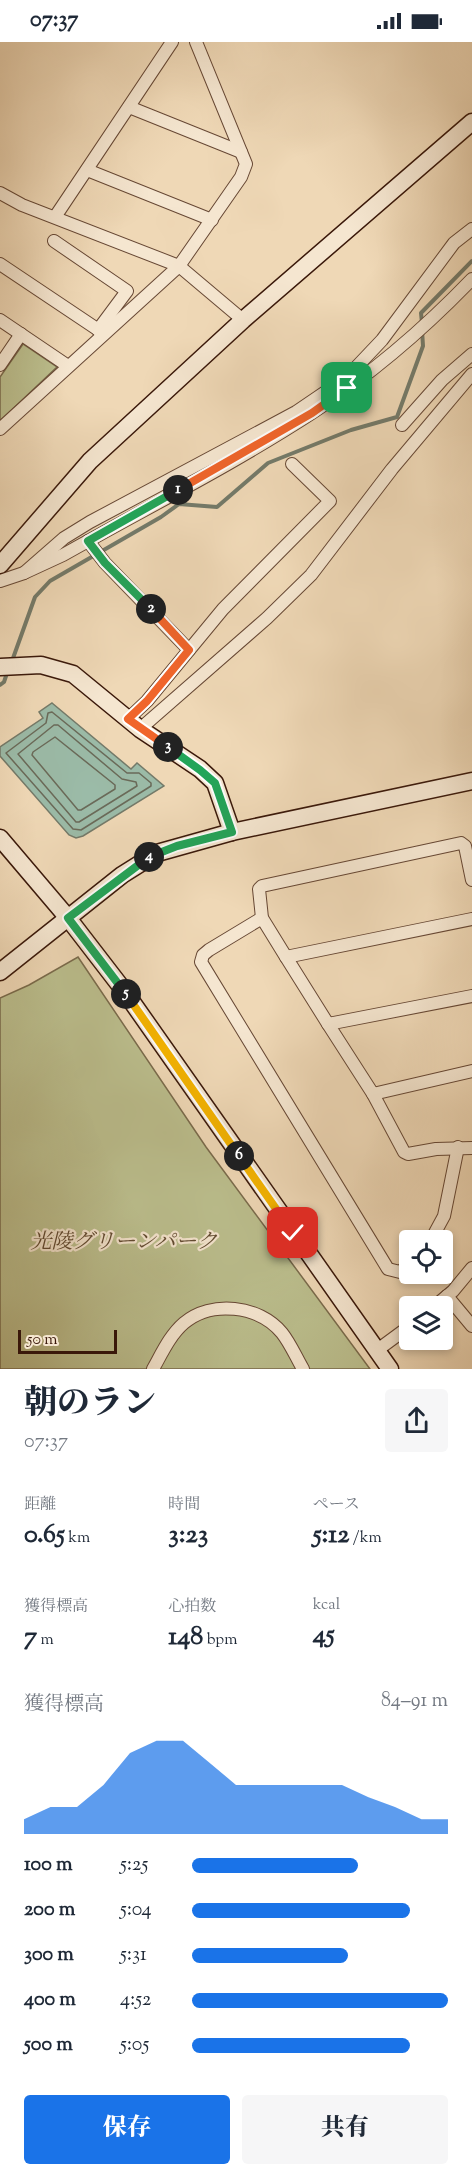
<!DOCTYPE html>
<html lang="ja">
<meta charset="utf-8">
<style>
:root{--surface:#fff;--page:#f6f6f7;--text:#1f2937;--muted:#747a83;--accent:#1a73e8}
body{margin:0;font-family:"Sorts Mill Goudy","Noto Serif JP",serif;background:var(--page);color:var(--text);height:100vh;display:flex;flex-direction:column;font-size:22px;white-space:nowrap}
*{box-sizing:border-box;margin:0}
p{font-size:20px;color:var(--muted)}
.icon{flex:none;width:33px;height:33px;fill:none;stroke:currentColor;stroke-width:2;stroke-linecap:round;stroke-linejoin:round}
.map{position:relative;height:1327px;overflow:hidden}
.details{display:flex;flex-direction:column;background:var(--surface);flex:1}
.details>*{flex:none}
.controls{position:absolute;left:399px;top:1188px;display:grid;gap:12px}
.controls a{display:grid;place-items:center;width:54px;height:54px;border-radius:6px;background:var(--surface);box-shadow:0 3px 9px #0003;font-size:30px}
.scale{position:absolute;left:18px;bottom:15px;width:99px;box-sizing:border-box;padding-left:6px;border:3px solid #3a180a;border-top:0;font-size:16px;line-height:21px;white-space:nowrap;color:#3a180a;-webkit-text-stroke:4px #f5e6d0;paint-order:stroke}
.pin{position:absolute;display:grid;place-items:center;width:51px;height:51px;color:#fff;margin:-26px;border-radius:12px;box-shadow:0 3px 9px #0006}
.km{position:absolute;width:30px;height:30px;margin:-15px;border-radius:50%;background:#222;color:#fff;font-size:16px;line-height:30px;text-align:center}
.round{display:grid;place-items:center;flex:none;width:63px;height:63px;border-radius:6px;background:var(--page)}
.summary{display:flex;align-items:center;justify-content:space-between;height:102px;padding:0 24px}
h1{font-size:33px;font-weight:800;line-height:45px}
.figures{display:grid;grid-template-columns:repeat(3,1fr);gap:9px;height:102px;padding:6px 24px}
.figures div{display:grid;align-content:center}
.figures b{font-size:26px;font-weight:800}
.figures small{font-size:16px;font-weight:400}
.figures p{font-size:16px}
.chart{height:168px;padding:12px 24px}
.chart p{display:flex;justify-content:space-between}
.chart svg{width:100%;height:108px;margin-top:6px;fill:var(--accent);opacity:.7}
.primary-button{display:flex;gap:12px;margin-top:auto;padding:12px 24px}
.primary-button a{flex:1;height:69px;border-radius:6px;background:var(--accent);color:#fff;font-size:24px;font-weight:800;line-height:69px;text-align:center}
.primary-button a+a{background:var(--page);color:var(--text)}
ul{padding:0 24px;list-style:none;font-size:20px}
li{display:grid;grid-template-columns:96px 72px 1fr;align-items:center;height:45px}
li i{height:15px;border-radius:8px;background:var(--accent)}
.status{display:flex;justify-content:space-between;align-items:center;height:42px;padding:0 30px;background:var(--surface);direction:ltr}
.status svg{height:16px;fill:currentColor}
.map>svg:first-child{display:block}
.green{fill:#bbbe8d;stroke:#7a6b4c;stroke-width:1.5}
.water{fill:#9bbba8;stroke:#747a69;stroke-width:1.5}
.lines{fill:none;stroke-linecap:round;stroke-linejoin:round}
.shore{stroke:#6a6a59;stroke-width:1.5}
.stream{stroke:#747a69;stroke-width:4}
.street-casing{stroke:#674835;stroke-width:14}
.secondary-casing{stroke:#3a180a;stroke-width:19}
.street{stroke:#f5e6d0;stroke-width:12}
.secondary{stroke:#f5e6d0;stroke-width:16}
.split-1-casing{stroke:#fff;stroke-width:12}
.split-2-casing{stroke:#fff;stroke-width:12}
.split-3-casing{stroke:#fff;stroke-width:12}
.split-4-casing{stroke:#fff;stroke-width:12}
.split-5-casing{stroke:#fff;stroke-width:12}
.split-6-casing{stroke:#fff;stroke-width:12}
.split-7-casing{stroke:#fff;stroke-width:12}
.split-1{stroke:#f0652b;stroke-width:8}
.split-2{stroke:#22a559;stroke-width:8}
.split-3{stroke:#f0652b;stroke-width:8}
.split-4{stroke:#22a559;stroke-width:8}
.split-5{stroke:#22a559;stroke-width:8}
.split-6{stroke:#f5b400;stroke-width:8}
.split-7{stroke:#f5b400;stroke-width:8}
.labels{text-anchor:middle;dominant-baseline:central;stroke-width:4.5;stroke-linejoin:round;paint-order:stroke}
.park-label{font-size:21px;font-style:italic;fill:#614a31;stroke:#f5e6d0}
</style>
<div class="status"><b>07:37</b><svg viewBox="0 0 49 12"><path d="M0 12V9h3v3zM5 12V6h3v6zM10 12V3h3v9zM15 12V0h3v12zM26 1h20v11H26zM47 4h2v5h-2z"/></svg></div>
<div class="map">
<svg width="472" height="1327" viewBox="0 0 472 1327">
<rect width="100%" height="100%" fill="#efd8b6"/>
<filter id="stains"><feTurbulence type="fractalNoise" baseFrequency=".00333" numOctaves="4"/><feColorMatrix values="0 0 0 0 .2 0 0 0 0 .09 0 0 0 0 .02 0 0 0 .5 -.17"/></filter>
<radialGradient id="worn" r=".72"><stop offset=".6" stop-color="#630" stop-opacity="0"/><stop offset="1" stop-color="#630" stop-opacity=".3"/></radialGradient>
<g class="green">
<polygon points="23,302 57,325 0,379 0,335"/>
<polygon points="78,915 206,1105 370,1327 0,1327 0,956 29,943"/>
</g>
<polygon class="water" points="52,661 131,727 137,721 164,744 83,794 76,796 69,793 0,714 0,705 43,676 39,670"/>
<g class="lines">
<g class="shore">
<polygon points="52,670 127,731 139,731 151,741 151,744 81,788 73,787 6,711 46,681 48,671"/>
<polygon points="54,683 58,683 122,737 136,740 137,744 79,780 76,780 18,712"/>
<polygon points="55,695 115,743 115,747 81,768 78,768 32,713 33,710"/>
</g>
<g class="stream">
<polyline points="422,281 421,271 472,219"/>
<polyline points="12,619 35,555 50,539 161,475 179,462 217,465 268,421 351,388 397,375 423,304 422,288"/>
<polyline points="0,643 4,640 8,628"/>
</g>
<g class="street-casing">
<g id="street">
<polyline points="129,65 241,110"/>
<polyline points="87,128 212,178"/>
<polyline points="0,151 22,163 179,224 243,278"/>
<polyline points="55,175 172,0"/>
<polyline points="54,199 127,249 98,288"/>
<polyline points="0,222 103,291"/>
<polyline points="0,278 68,324"/>
<polyline points="0,323 21,292"/>
<polyline points="402,383 442,338 472,312"/>
<polyline points="0,387 179,224 241,135 246,122 196,0"/>
<polyline points="88,499 105,521 189,608"/>
<polyline points="24,531 64,496 90,480 296,370 346,336 382,298 454,201 472,187"/>
<path d="M 0,539 L 24,531 L 63,513 C 146,466 232,423 312,371 C 370,333 424,287 472,237"/>
<polyline points="128,677 147,659 223,567 330,459 292,422"/>
<polyline points="140,687 267,576 311,533 392,427 472,332"/>
<polyline points="472,838 465,804 461,801 262,844 259,847 262,876 286,915 472,877"/>
<polyline points="262,876 209,908 203,913 201,920 388,1227 400,1230 410,1222"/>
<polyline points="286,915 328,982 472,954"/>
<polyline points="328,982 373,1052 472,1029"/>
<polyline points="373,1052 404,1110 408,1112 436,1107 472,1106"/>
<polyline points="431,1198 444,1174 458,1105"/>
<polyline points="447,1254 472,1284"/>
<polyline points="435,1264 453,1249 472,1226"/>
<polyline points="376,1309 410,1284"/>
<path d="M 153,1327 C 162,1311 170,1293 184,1281 C 211,1258 259,1263 282,1291 C 290,1301 296,1315 303,1327"/>
</g>
</g>
<g class="secondary-casing">
<g id="secondary">
<polyline points="0,523 90,419 243,278 472,80"/>
<polyline points="0,625 41,623 73,632 140,687 200,727 215,741 232,790"/>
<polyline points="0,796 68,876 125,950 390,1327"/>
<polyline points="0,930 122,833 157,811 232,790 472,739"/>
</g>
</g>
<use href="#street" class="street"/>
<use href="#secondary" class="secondary"/>
</g>
<g class="lines">
<g class="split-1-casing">
<polyline id="split-1" points="178,448 312,371 347,346"/>
</g>
<g class="split-2-casing">
<polyline id="split-2" points="151,567 105,521 88,499 178,448"/>
</g>
<g class="split-3-casing">
<polyline id="split-3" points="151,567 189,608 147,659 128,677 168,705"/>
</g>
<g class="split-4-casing">
<polyline id="split-4" points="149,815 177,804 232,790 215,741 200,728 168,705"/>
</g>
<g class="split-5-casing">
<polyline id="split-5" points="126,952 68,876 149,815"/>
</g>
<g class="split-6-casing">
<polyline id="split-6" points="126,952 239,1114"/>
</g>
<g class="split-7-casing">
<polyline id="split-7" points="239,1114 293,1191"/>
</g>
<use href="#split-1" class="split-1"/>
<use href="#split-2" class="split-2"/>
<use href="#split-3" class="split-3"/>
<use href="#split-4" class="split-4"/>
<use href="#split-5" class="split-5"/>
<use href="#split-6" class="split-6"/>
<use href="#split-7" class="split-7"/>
</g>
<g class="labels">
<g class="park-label">
<text x="124" y="1201">光陵グリーンパーク</text>
</g>
</g>
<rect width="100%" height="100%" filter="url(#stains)"/>
<rect width="100%" height="100%" fill="url(#worn)"/>
</svg>
<div class="controls">
<a><svg class="icon" aria-label="locate" viewBox="0 0 24 24"><circle cx="12" cy="12" r="6"/><path d="M12 2v4M12 18v4M2 12h4M18 12h4"/></svg></a>
<a><svg class="icon" aria-label="layers" viewBox="0 0 24 24"><path d="M12 4l9 5-9 5-9-5zM3 14l9 5 9-5"/></svg></a>
</div>
<div class="scale">50 m</div>
<div class="pin" style="left:347px;top:346px;background:#1e9e55"><svg class="icon" aria-label="arrive" viewBox="0 0 24 24"><path d="M6 21V4h12l-3 4 3 4H6"/></svg></div>
<div class="pin" style="left:293px;top:1191px;background:#d93025"><svg class="icon" aria-label="check" viewBox="0 0 24 24"><path d="M5 12l5 5 9-10"/></svg></div>
<b class="km" style="left:178px;top:448px">1</b>
<b class="km" style="left:151px;top:567px">2</b>
<b class="km" style="left:168px;top:705px">3</b>
<b class="km" style="left:149px;top:815px">4</b>
<b class="km" style="left:126px;top:952px">5</b>
<b class="km" style="left:239px;top:1114px">6</b>
</div>
<section class="details">
<div class="summary"><div><h1>朝のラン</h1><p>07:37</p></div><a class="round"><svg class="icon" aria-label="share" viewBox="0 0 24 24"><path d="M12 15V3M7 8l5-5 5 5M5 13v7h14v-7"/></svg></a></div>
<div class="figures">
<div><p>距離</p><b>0.65<small> km</small></b></div>
<div><p>時間</p><b>3:23</b></div>
<div><p>ペース</p><b>5:12<small> /km</small></b></div>
</div>
<div class="figures">
<div><p>獲得標高</p><b>7<small> m</small></b></div>
<div><p>心拍数</p><b>148<small> bpm</small></b></div>
<div><p>kcal</p><b>45</b></div>
</div>
<div class="chart"><p><span>獲得標高</span>84–91 m</p>
<svg viewBox="0 0 160 44" preserveAspectRatio="none"><path d="M0 44V38L10 33L20 33L30 24L40 11L50 6L60 6L70 15L80 24L90 24L100 24L110 24L120 24L130 29L140 33L150 38L160 38V44z"/></svg>
</div>
<ul>
<li><b>100 m</b>5:25<i style="width:65%"></i></li>
<li><b>200 m</b>5:04<i style="width:85%"></i></li>
<li><b>300 m</b>5:31<i style="width:61%"></i></li>
<li><b>400 m</b>4:52<i style="width:100%"></i></li>
<li><b>500 m</b>5:05<i style="width:85%"></i></li>
</ul>
<div class="primary-button"><a>保存</a><a>共有</a></div>
</section>
